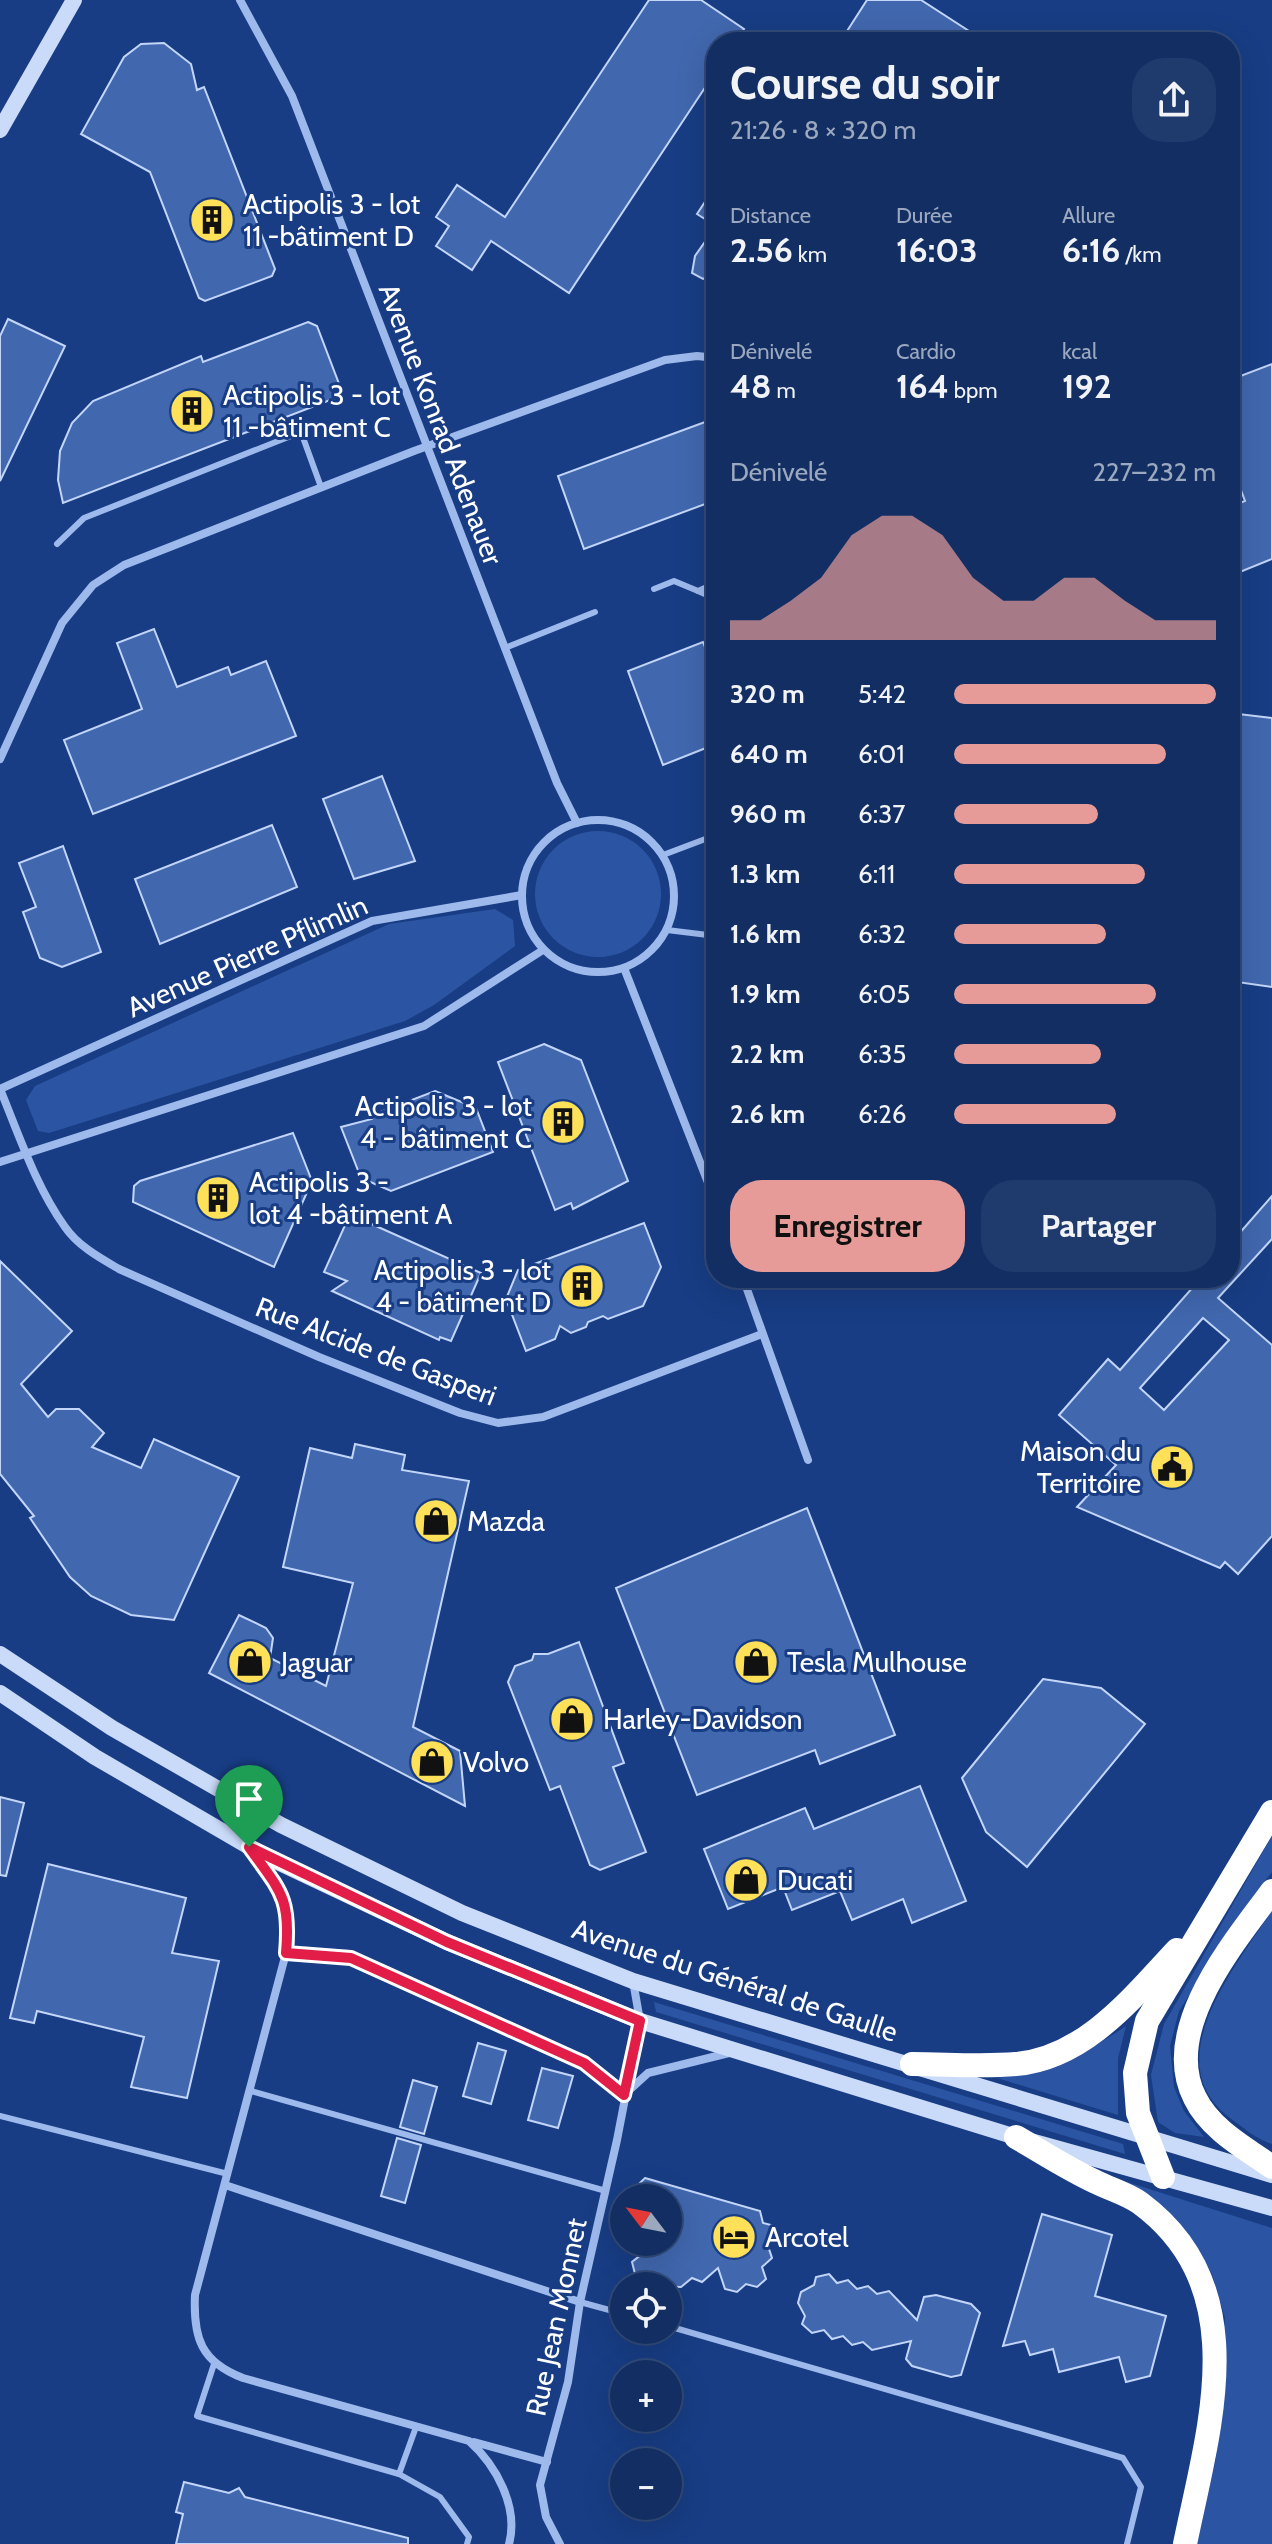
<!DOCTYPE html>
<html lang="fr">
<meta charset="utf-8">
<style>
:root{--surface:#122e63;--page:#1f3a6c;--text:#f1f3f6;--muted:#9ca8be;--line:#314a78;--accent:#e69b98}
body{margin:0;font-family:Cabin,sans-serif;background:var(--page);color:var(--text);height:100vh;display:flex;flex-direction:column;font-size:30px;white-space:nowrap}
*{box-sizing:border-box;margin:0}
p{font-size:26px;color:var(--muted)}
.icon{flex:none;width:44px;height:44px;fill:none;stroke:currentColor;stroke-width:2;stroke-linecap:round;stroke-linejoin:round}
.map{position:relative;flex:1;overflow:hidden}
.drawer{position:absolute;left:706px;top:32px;width:534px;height:1256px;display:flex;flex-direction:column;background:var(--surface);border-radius:32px;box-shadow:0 8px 32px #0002,0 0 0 2px var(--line)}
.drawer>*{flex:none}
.needle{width:52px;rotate:302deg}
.fabs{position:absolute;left:610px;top:2184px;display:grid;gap:16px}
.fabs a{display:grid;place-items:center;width:72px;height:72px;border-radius:50%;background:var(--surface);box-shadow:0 8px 32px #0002,0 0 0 2px var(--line);font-size:40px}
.pin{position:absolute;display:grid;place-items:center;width:68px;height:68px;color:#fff;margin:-82px -34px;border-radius:50% 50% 50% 0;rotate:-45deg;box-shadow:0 0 8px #0007}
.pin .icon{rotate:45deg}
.round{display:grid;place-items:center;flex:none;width:84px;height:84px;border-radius:32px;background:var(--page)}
.summary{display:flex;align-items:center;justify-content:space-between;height:136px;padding:0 24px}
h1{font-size:44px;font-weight:700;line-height:60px}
.stats{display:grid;grid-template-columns:repeat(3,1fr);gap:12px;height:136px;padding:8px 24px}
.stats div{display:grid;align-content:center}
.stats b{font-size:34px;font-weight:700}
.stats small{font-size:22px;font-weight:400}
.stats p{font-size:22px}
.chart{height:224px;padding:16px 24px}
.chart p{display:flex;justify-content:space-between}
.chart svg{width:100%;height:144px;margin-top:8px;fill:var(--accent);opacity:.7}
.action{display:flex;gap:16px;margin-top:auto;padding:16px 24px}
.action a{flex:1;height:92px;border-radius:32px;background:var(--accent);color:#111;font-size:32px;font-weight:700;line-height:92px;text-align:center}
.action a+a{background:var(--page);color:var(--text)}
ul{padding:0 24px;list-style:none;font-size:26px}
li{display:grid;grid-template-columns:128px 96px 1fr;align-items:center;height:60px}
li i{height:20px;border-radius:10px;background:var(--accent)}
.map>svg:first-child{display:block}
.green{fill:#2b55a3}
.building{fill:#4167ae;stroke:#c3d6f9;stroke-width:2;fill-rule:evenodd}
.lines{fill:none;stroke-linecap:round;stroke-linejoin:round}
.service{stroke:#9eb9ec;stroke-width:6}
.minor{stroke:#9eb9ec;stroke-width:8}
.secondary{stroke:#cadaf9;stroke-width:16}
.motorway{stroke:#fff;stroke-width:24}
.route-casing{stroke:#fff;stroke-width:16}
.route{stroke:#e11d48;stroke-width:10}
.labels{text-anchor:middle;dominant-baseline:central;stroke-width:6;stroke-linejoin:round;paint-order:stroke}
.poi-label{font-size:28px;fill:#fff;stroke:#183d84;text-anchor:start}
.street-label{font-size:28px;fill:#fff;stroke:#183d84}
</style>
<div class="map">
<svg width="1272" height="2544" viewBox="0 0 1272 2544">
<rect width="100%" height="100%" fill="#183d84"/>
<g class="green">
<circle cx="598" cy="894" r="63"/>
<polygon points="495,909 513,920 515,946 434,1005 405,1021 49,1133 38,1131 26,1100 35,1086 389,924"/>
<polygon points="1272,1836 1272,1872 1253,1896 1179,2011 1170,2046 1174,2087 1184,2111 1204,2137 1175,2133 1158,2122 1151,2075 1164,2024"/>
<path d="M 1272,1910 L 1272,2144 C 1256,2139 1244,2128 1230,2118 C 1155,2061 1237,1966 1272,1910 Z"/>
<polygon points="654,2002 1123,2144 1125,2154 656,2012"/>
<path d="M 1126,2026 L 1118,2058 L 1118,2115 L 997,2078 C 1047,2072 1085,2054 1126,2026 Z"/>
<polygon points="1127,2182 1272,2228 1272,2544 1197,2544 1216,2458 1225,2318 1212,2274 1179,2224"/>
</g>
<g class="building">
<polygon points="649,0 701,0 744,29 735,42 716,42 716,71 569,293 491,241 472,270 436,246 449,226 436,217 457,185 505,217"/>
<polygon points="867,0 921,0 986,42 840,42"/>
<polygon points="164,43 191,64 197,90 204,87 275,269 272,276 205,301 199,298 150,172 81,134 124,57 141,44"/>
<polygon points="716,185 716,273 703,279 692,273 695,256 716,226 697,214"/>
<polygon points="8,319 65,346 0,481 0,336"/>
<polygon points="308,322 317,326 341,389 338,397 63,503 58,480 60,451 72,423 93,401 201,356 203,362"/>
<polygon points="1272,364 1272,559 1230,576 1230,507 1245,501 1230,461 1230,380"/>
<polygon points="716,418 716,500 584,549 558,476"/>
<polygon points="154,629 177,687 228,667 231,675 266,661 296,736 93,814 64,740 142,709 117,643"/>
<polygon points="703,642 716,675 716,744 663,765 628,671"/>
<polygon points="1230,713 1272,718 1272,987 1230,981"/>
<polygon points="382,776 415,861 354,879 323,799"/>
<polygon points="272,825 297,887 160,944 135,879"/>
<polygon points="63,846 101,952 62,967 40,958 23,912 36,907 19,863"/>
<polygon points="544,1044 581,1060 628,1181 573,1209 571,1203 555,1210 498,1062"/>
<polygon points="435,1091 476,1108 493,1152 391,1191 361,1178 341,1127 372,1119 375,1114"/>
<polygon points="293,1133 312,1181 274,1267 133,1202 134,1186 140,1181"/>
<path d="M 1272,1196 L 1272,1239 L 1218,1298 L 1272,1345 L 1272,1536 L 1238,1574 L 1225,1562 L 1220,1568 L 1077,1507 L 1116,1465 L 1059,1415 L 1108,1359 L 1120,1370 L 1201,1278 L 1230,1278 L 1230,1244 ZM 1203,1318 L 1229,1340 L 1164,1410 L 1140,1388 Z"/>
<polygon points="358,1218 481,1273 451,1341 440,1337 439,1340 332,1291 347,1281 324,1272 346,1223"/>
<polygon points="644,1223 661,1267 643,1306 608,1319 603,1316 588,1322 586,1327 571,1333 560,1326 555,1339 526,1351 506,1299 518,1270"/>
<polygon points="0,1261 72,1331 21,1384 48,1417 56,1409 79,1409 104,1433 92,1447 141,1468 154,1439 239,1477 174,1620 131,1615 91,1596 70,1577 30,1518 34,1516 0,1474"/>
<polygon points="355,1444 405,1455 402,1470 469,1481 413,1727 460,1751 465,1806 209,1673 239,1615 266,1628 273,1638 270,1658 326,1686 353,1583 283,1567 310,1448 352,1458"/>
<polygon points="807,1508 895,1735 820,1764 815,1750 697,1795 616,1588"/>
<polygon points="579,1642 624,1763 613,1767 646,1852 600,1870 590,1865 560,1786 550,1790 508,1682 515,1666 532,1660 534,1654 548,1654"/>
<polygon points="1043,1679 1101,1688 1145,1724 1027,1867 986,1832 962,1778"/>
<polygon points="920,1786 966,1901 912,1923 903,1899 852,1920 840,1891 792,1910 783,1887 728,1909 704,1849 805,1808 814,1829"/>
<polygon points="0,1797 24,1803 6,1876 0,1875"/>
<polygon points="48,1864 186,1898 172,1953 219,1961 187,2098 131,2087 144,2037 37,2011 34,2023 10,2018"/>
<polygon points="478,2043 506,2051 491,2104 463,2096"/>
<polygon points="542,2068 573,2076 558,2128 528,2120"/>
<polygon points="413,2080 437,2087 424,2134 400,2127"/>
<polygon points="397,2138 421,2145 405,2203 381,2196"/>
<polygon points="645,2178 760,2211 763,2223 775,2226 778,2238 768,2246 772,2258 762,2267 766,2279 757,2287 746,2284 737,2292 725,2289 718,2268 702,2282 692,2278 681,2287 649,2286 646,2276 635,2274 632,2262 642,2254 639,2242 668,2242 668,2198 624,2198"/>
<polygon points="1042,2214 1112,2235 1095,2296 1166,2316 1150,2376 1126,2382 1119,2357 1059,2372 1053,2349 1030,2355 1025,2341 1003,2346"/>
<polygon points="829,2274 837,2283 848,2280 857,2289 868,2286 877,2294 889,2291 917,2320 924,2297 936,2295 971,2304 980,2313 961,2375 951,2377 912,2366 906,2359 911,2341 872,2350 863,2342 852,2345 843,2336 832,2339 824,2330 812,2333 802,2324 805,2316 798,2303 801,2292 814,2285 816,2277"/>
<polygon points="184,2482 229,2493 239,2488 245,2497 408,2538 408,2544 176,2544 183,2514 176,2512"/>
</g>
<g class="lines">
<g class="service">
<polyline points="57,544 84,518 301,432 321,487"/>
<polyline points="716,583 698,591 716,599"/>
<polyline points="654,589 674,581 698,591"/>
<polyline points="505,648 595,612"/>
<polyline points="663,855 716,835"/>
<polyline points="667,930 716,936"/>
<polyline points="286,1953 351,1958 584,2063 624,2095"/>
<polyline points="251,2091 606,2191"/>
<polyline points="0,2116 228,2174"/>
<polyline points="580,2302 624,2314"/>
<polyline points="668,2326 1123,2458 1141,2487 1127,2544"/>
<polyline points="214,2364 197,2416 399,2474"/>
<polyline points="416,2427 399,2474 440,2497 469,2537 467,2544"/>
</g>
<g class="minor">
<polyline points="240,0 292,96 557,783 577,823"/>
<polyline points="0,759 62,623 93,585 124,565 414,451 665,360 697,356 716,358"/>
<circle cx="598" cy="896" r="76"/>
<path d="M 522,895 L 372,921 L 0,1089 C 19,1135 36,1187 65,1227 C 78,1246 100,1258 119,1269 L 319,1357 L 460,1413 L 498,1423 L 543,1417 L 762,1334"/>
<polyline points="624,968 716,1203"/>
<polyline points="0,1162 424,1026 543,950"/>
<polyline points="743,1278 808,1460"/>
<path d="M 254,1855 C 284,1896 290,1901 286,1953 L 195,2295 C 193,2338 201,2362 243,2378 L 469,2441 C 496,2465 519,2507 509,2544"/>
<polyline points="625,2094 648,2073 729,2053"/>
<polyline points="225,2185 580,2302"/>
<polyline points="474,2442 547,2462"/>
<polyline points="560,2544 546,2517 540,2485 568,2382 580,2302 617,2140 640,2021 633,1981"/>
</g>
<g class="secondary">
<polyline points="0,130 74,0"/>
<polyline points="0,1654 112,1728 281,1825 462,1913 633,1981 1272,2175"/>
<polyline points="0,1693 95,1757 265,1856 447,1942 640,2021 1016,2137 1272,2208"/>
</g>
<g class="motorway">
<path d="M 1272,1891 C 1233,1944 1160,2030 1195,2098 C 1210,2129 1245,2148 1272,2167"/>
<path d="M 912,2064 C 946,2064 981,2067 1016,2064 C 1085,2058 1133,1997 1177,1950"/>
<path d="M 1016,2137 C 1042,2152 1068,2169 1096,2182 C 1110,2189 1128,2194 1140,2203 C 1255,2288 1209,2427 1185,2544"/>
<polyline points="1163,2177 1138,2113 1135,2073 1147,2021 1272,1812"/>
</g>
</g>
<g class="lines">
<g class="route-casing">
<path id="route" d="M 249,1847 L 447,1942 L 640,2021 L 624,2095 L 584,2063 L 351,1958 L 286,1953 C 291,1897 280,1891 249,1847 Z"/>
</g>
<use href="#route" class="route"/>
</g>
<defs>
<g id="building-disc" transform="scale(2.3)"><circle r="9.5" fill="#ffe059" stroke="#183d84"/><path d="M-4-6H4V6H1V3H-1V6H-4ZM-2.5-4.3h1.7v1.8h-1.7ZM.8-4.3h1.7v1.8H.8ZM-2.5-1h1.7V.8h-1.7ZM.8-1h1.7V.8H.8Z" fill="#111"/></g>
<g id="civic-disc" transform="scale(2.3)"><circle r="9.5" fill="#ffe059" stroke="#183d84"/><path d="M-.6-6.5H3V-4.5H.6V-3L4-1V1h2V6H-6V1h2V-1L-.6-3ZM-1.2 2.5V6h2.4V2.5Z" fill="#111"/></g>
<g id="shop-disc" transform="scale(2.3)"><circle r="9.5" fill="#ffe059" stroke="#183d84"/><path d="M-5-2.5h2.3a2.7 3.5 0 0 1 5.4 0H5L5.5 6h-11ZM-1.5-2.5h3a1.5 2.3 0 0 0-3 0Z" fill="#111"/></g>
<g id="hotel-disc" transform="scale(2.3)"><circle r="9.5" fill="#ffe059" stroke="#183d84"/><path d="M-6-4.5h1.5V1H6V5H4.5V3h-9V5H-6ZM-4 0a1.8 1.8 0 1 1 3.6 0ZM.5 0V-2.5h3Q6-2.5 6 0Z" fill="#111"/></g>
</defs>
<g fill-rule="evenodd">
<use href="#building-disc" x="212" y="220"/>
<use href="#building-disc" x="192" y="411"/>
<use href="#building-disc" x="563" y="1122"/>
<use href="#building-disc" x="218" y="1198"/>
<use href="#building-disc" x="582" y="1286"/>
<use href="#civic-disc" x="1172" y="1467"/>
<use href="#shop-disc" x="436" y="1521"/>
<use href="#shop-disc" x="250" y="1662"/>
<use href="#shop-disc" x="756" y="1662"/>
<use href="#shop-disc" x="572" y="1719"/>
<use href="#shop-disc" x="432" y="1762"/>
<use href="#shop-disc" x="746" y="1880"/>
<use href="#hotel-disc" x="734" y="2237"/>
</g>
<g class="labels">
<g class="poi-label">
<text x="243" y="204">Actipolis 3 - lot<tspan x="243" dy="32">11 -bâtiment D</tspan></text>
<text x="223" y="395">Actipolis 3 - lot<tspan x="223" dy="32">11 -bâtiment C</tspan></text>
<text x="532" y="1106" text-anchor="end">Actipolis 3 - lot<tspan x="532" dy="32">4 - bâtiment C</tspan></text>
<text x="249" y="1182">Actipolis 3 -<tspan x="249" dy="32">lot 4 -bâtiment A</tspan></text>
<text x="551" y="1270" text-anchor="end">Actipolis 3 - lot<tspan x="551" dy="32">4 - bâtiment D</tspan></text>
<text x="1141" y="1451" text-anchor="end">Maison du<tspan x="1141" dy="32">Territoire</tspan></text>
<text x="467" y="1521">Mazda</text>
<text x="281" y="1662">Jaguar</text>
<text x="787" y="1662">Tesla Mulhouse</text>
<text x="603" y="1719">Harley-Davidson</text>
<text x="463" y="1762">Volvo</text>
<text x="777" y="1880">Ducati</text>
<text x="765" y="2237">Arcotel</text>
</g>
<g class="street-label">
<text transform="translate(441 424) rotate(69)">Avenue Konrad Adenauer</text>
<text transform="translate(247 956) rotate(-24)">Avenue Pierre Pflimlin</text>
<text transform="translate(376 1351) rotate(21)">Rue Alcide de Gasperi</text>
<text transform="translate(735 1980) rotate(18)">Avenue du Général de Gaulle</text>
<text transform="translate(556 2317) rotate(-78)">Rue Jean Monnet</text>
</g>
</g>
</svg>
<div class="fabs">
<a><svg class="needle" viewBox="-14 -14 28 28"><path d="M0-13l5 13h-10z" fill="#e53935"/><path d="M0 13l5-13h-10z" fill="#9ca8be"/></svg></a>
<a><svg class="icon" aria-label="locate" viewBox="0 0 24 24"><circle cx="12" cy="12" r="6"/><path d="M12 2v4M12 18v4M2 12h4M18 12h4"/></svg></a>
<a>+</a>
<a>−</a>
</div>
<div class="pin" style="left:249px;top:1847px;background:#1e9e55"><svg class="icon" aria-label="arrive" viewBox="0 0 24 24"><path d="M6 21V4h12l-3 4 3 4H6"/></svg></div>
<section class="drawer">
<div class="summary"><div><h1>Course du soir</h1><p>21:26 · 8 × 320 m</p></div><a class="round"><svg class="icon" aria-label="share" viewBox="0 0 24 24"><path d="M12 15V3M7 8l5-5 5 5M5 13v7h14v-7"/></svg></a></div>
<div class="stats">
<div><p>Distance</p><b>2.56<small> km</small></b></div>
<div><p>Durée</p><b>16:03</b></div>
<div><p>Allure</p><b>6:16<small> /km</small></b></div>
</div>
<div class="stats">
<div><p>Dénivelé</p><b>48<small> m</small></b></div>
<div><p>Cardio</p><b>164<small> bpm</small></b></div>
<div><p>kcal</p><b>192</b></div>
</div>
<div class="chart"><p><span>Dénivelé</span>227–232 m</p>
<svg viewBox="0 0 160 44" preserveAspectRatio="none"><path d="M0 44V38L10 38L20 32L30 25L40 12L50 6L60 6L70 12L80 25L90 32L100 32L110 25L120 25L130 32L140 38L150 38L160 38V44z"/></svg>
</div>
<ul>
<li><b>320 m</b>5:42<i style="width:100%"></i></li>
<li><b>640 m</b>6:01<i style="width:81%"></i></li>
<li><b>960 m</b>6:37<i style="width:55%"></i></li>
<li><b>1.3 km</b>6:11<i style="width:73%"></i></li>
<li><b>1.6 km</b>6:32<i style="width:58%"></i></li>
<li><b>1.9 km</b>6:05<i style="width:77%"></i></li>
<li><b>2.2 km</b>6:35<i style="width:56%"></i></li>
<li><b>2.6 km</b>6:26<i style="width:62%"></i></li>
</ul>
<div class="action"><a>Enregistrer</a><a>Partager</a></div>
</section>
</div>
